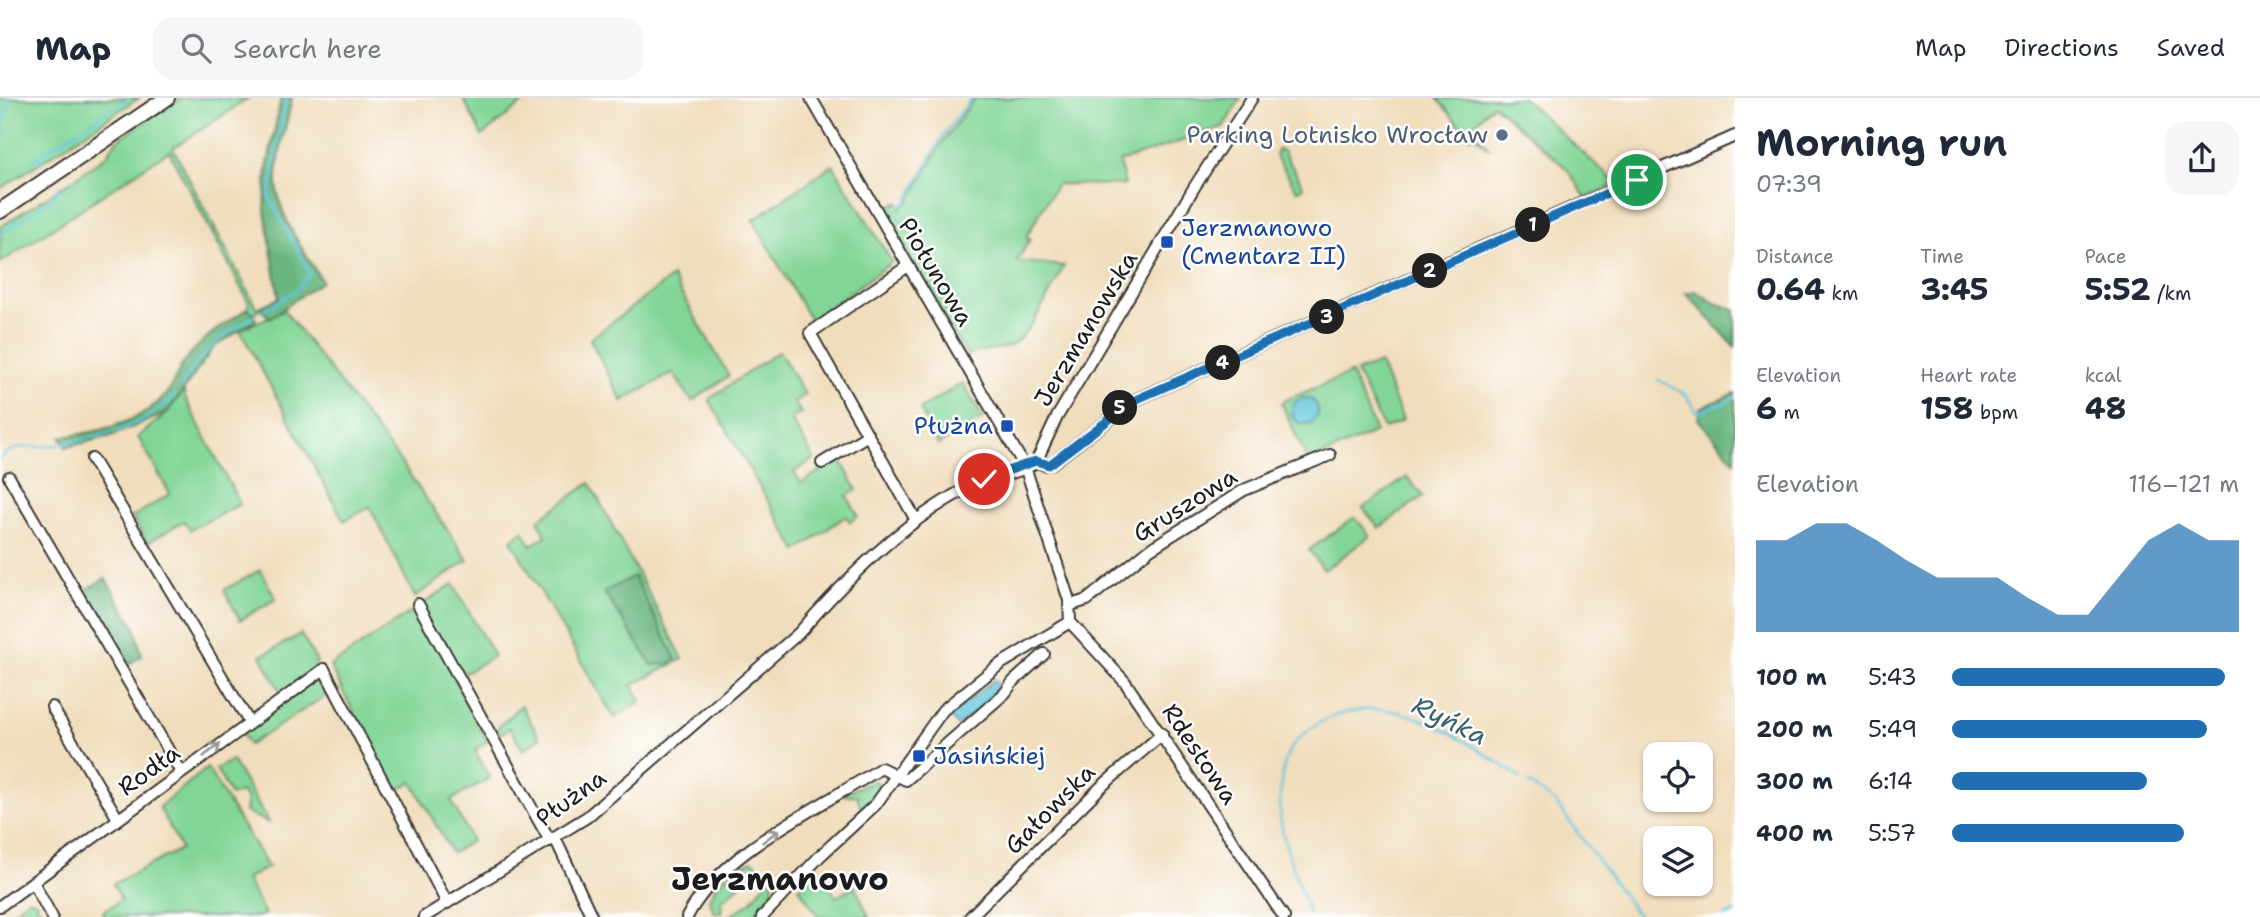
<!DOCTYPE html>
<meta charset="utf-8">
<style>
:root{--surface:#fff;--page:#f6f6f7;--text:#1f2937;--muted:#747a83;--line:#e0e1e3;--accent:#1f6fb2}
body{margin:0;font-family:"Shantell Sans",sans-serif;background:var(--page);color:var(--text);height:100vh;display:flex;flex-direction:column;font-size:26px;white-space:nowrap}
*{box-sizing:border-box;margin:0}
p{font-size:23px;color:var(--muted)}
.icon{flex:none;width:38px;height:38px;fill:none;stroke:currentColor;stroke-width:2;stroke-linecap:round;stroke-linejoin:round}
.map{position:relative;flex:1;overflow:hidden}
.side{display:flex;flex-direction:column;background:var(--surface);width:525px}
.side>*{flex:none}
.tools{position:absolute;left:1643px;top:644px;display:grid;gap:14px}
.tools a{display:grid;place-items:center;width:70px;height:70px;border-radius:14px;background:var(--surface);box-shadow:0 2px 5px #0004;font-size:35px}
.pin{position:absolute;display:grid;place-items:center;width:60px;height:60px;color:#fff;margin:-30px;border:4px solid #fff;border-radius:50%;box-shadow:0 2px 7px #0007}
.km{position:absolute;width:35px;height:35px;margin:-18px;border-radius:50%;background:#222;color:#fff;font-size:19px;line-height:35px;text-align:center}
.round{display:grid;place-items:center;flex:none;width:74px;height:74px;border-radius:21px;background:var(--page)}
.headline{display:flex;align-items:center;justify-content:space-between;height:119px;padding:0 21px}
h1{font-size:38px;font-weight:700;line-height:52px}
.metrics{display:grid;grid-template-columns:repeat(3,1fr);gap:10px;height:119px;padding:7px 21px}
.metrics div{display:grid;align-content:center}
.metrics b{font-size:30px;font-weight:700}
.metrics small{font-size:19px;font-weight:400}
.metrics p{font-size:19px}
.chart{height:196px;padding:14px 21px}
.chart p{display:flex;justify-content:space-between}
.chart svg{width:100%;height:126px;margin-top:7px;fill:var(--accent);opacity:.7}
ul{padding:0 21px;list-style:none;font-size:23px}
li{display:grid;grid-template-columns:112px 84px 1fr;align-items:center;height:52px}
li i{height:18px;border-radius:9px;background:var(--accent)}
header{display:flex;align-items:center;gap:42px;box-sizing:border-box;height:98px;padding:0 35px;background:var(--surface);border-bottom:2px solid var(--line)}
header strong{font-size:33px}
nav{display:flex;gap:38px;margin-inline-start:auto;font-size:24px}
.search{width:490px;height:63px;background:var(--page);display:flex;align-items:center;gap:18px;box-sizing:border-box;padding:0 24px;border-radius:21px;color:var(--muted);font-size:26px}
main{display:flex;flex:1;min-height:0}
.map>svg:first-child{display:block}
.green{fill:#82d597;stroke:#4f785a;stroke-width:2}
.forest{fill:#69b680;stroke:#42694e;stroke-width:2}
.water{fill:#60c5dd;stroke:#3e707c;stroke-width:2}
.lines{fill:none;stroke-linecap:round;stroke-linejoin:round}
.stream{stroke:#60c5dd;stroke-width:2.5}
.minor-casing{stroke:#3c3934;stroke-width:14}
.major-casing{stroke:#3c3934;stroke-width:18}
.minor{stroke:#fff;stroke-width:10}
.major{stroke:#fff;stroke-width:14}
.oneway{stroke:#999}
.route-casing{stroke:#fff;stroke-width:14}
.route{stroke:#1f6fb2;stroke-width:9}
.service-dot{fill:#5c6f8a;stroke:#fff;stroke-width:2.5}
.transit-dot{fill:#1a4fb4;stroke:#fff;stroke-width:2.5}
.labels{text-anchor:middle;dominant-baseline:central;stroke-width:5;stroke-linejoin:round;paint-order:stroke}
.service-label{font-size:24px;fill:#4e5e75;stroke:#fff;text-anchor:end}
.transit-label{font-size:24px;fill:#164399;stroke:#fff;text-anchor:start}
.street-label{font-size:24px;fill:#1c1c1c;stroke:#fff}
.water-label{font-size:26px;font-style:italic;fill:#376069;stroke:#fff}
.district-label{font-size:32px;font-weight:bold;fill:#1c1c1c;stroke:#fff}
</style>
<header>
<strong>Map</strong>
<div class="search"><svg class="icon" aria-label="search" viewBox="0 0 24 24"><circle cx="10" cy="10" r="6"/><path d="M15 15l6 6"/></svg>Search here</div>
<nav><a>Map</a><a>Directions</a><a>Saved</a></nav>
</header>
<main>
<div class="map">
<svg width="1735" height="819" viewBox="0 0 1735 819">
<rect width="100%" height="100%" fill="#fff"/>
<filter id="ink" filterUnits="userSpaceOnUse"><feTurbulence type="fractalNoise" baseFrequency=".0143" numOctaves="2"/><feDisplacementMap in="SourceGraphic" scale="14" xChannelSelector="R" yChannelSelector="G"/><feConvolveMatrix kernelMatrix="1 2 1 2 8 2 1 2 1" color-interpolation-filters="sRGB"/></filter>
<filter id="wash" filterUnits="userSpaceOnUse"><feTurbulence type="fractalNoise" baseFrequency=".00686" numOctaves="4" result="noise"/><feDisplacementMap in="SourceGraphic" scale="28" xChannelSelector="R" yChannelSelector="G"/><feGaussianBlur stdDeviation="1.57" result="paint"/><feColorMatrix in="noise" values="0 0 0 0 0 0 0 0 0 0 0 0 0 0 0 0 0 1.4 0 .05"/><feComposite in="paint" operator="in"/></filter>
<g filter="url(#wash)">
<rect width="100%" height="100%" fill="#f0ddbc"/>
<g class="green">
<polygon points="0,0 139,0 0,91"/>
<polygon points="180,0 249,0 173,50 258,213 255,215 247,211 249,205 169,53 0,165 0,129 74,81 107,57 116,43"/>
<polygon points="463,0 529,0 482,38"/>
<path d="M 975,0 L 1241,0 L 1223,29 L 1119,64 L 1125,87 L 1057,86 L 1026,139 L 1030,141 L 1017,163 L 1064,168 C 1054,187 1029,241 1009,248 C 995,253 981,251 967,258 L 891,128 L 888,123 L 891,116 L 885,110 L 898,104 L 901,111 L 910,102 L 941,46 Z"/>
<polygon points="1437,0 1523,0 1617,86 1586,100 1567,71 1493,6 1471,30 1490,51 1476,39 1469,39"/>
<polygon points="1278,51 1283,53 1303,88 1301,91 1297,92 1275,57"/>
<polygon points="833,67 892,164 811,223 753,122"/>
<polygon points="672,179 729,278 692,303 673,275 622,303 590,241"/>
<polygon points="284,212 403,367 468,462 415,499 370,409 344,423 240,232"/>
<polygon points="779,253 805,297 794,304 801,315 791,321 814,361 794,374 801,385 840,361 857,392 847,398 858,418 850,424 846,418 797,453 709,301"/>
<polygon points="1380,265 1403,322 1384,331 1356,274"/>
<polygon points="1351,275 1376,334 1308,364 1281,304"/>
<polygon points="963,285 983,320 938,347 920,311"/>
<polygon points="184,292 185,300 240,406 190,432 184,423 147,445 132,419 170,396 138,339 167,315"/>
<polygon points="1407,379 1423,398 1379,430 1363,410"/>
<polygon points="590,385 683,561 632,587 641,603 614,620 511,442 523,433 531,447 546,438 538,422"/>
<polygon points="1355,419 1370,438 1324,472 1309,452"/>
<polygon points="260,472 276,501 240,522 224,492"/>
<polygon points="453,486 494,558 455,581 487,644 475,652 490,680 451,702 472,743 452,755 412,684 394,693 330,568"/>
<polygon points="301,536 317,564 314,570 282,597 261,558"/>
<polygon points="323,575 333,593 249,647 241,634"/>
<polygon points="521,607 540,640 523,652 510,630 500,636 496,631"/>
<polygon points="232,662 269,725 245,714 247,701 241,694 231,698 216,671"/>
<polygon points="207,670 268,769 246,781 265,816 257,819 106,819 103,813 121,802 113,786 181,751 159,709"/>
<polygon points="875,683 881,690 861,712 857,697 846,698 844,695"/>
<path d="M 753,763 L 773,781 L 772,799 L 750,819 L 728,819 L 751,804 L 765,785 L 763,777 L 753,772 L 736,782 L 740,787 L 722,802 L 721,814 L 714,814 L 709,801 C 718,782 732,770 753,763 Z"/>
<polygon points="817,769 836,799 855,788 869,819 819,819 799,790"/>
<polygon points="28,801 35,803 43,819 7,819"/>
</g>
<g class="forest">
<path d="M 281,0 L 292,0 C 287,27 276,58 277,86 C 279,121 305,154 322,183 L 270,220 L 259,209 L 279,200 L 265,113 L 267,70 Z"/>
<polygon points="1695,193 1717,206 1735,211 1735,249 1686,195"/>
<path d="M 247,211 L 253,214 L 256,222 L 214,249 L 167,315 L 111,338 L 66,349 L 61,339 C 96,335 141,326 165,297 C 174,287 177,274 184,264 C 200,241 224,226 247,211 Z"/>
<polygon points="1735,295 1735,364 1698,321 1701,310"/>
<polygon points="634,478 676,561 668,566 652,567 604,494"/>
<polygon points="105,480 135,529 142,558 125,568 82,494"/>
</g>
<g class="water">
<circle cx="1305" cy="313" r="13"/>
<polygon points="994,582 1002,593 958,628 950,618"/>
</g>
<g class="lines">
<g class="stream">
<polyline points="0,52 8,0"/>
<polyline points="37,59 129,0"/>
<polyline points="31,63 37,59 42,65"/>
<polyline points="899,108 905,106 943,37 972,0"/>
<polyline points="0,136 55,99 58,90"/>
<polyline points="261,214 297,191 310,176 269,99 286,0"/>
<polyline points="1658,282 1685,296 1698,315 1735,299"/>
<path d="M 181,288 C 200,255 222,237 254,218"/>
<path d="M 0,361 C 17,343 35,351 57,347 C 97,341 150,328 176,296"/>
<polyline points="1528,685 1556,705 1639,819"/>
<path d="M 1309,817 C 1300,786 1279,741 1280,709 C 1280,694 1282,665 1290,652 C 1317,612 1372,603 1415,619 C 1452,632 1488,658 1521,680"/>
<polyline points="1724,819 1735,814"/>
</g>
</g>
</g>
<g filter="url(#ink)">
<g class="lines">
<g class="minor-casing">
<g id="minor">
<polyline points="811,0 1025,369 1069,502 1070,524"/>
<polyline points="908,168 810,235 916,422"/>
<polyline points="92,361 249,624"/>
<polyline points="1036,363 1045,367 1051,366 1135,302 1735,38"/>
<polyline points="822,365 868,337"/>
<polyline points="9,379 181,674"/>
<polyline points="418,506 550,743"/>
<polyline points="1071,507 1087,502 1150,451 1244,392 1330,357"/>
<polyline points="1070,524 1125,584 1284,819"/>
<polyline points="52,609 118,721"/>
<polyline points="555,740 592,819"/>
<polyline points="33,784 52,819"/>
<polyline points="0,808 324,571 447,805"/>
<path d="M 424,819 L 587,719 L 799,535 C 847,480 901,426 965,391 C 987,379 1015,378 1036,364 L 1057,319 L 1195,88 L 1252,0"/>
<path d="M 687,819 C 723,751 819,711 881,670 L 906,682 L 1005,595 L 1013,584 L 1044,556"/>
<polyline points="762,819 821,757 876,706 943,612 999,567 1070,524"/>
<polyline points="970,819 1101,689 1162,636"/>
</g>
</g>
<g class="major-casing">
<polyline id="major" points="0,113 167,0"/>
</g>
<use href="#minor" class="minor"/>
<use href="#major" class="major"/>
</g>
<defs><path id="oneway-shaft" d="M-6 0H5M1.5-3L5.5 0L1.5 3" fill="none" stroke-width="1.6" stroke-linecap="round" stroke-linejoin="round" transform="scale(1.75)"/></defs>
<g class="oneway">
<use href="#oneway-shaft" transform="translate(212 652) rotate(-37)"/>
<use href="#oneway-shaft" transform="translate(771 738) rotate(-37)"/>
</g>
</g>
<g class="lines" filter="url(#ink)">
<g class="route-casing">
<polyline id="route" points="984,381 1036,363 1049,367 1135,302 1637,82"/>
</g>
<use href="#route" class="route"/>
</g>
<circle class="service-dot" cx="1502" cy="37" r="7"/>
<g class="transit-dot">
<rect x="1160" y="137" width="14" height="14" rx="3.5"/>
<rect x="1000" y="321" width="14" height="14" rx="3.5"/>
<rect x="912" y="651" width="14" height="14" rx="3.5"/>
</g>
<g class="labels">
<g class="service-label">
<text x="1488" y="37">Parking Lotnisko Wrocław</text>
</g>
<g class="transit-label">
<text x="1181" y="130">Jerzmanowo<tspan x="1181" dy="28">(Cmentarz II)</tspan></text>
<text x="993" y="328" text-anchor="end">Płużna</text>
<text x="933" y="658">Jasińskiej</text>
</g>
<g class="street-label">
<text transform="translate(936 174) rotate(59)">Piołunowa</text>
<text transform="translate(1086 231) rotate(-59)">Jerzmanowska</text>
<text transform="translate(1185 407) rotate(-32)">Gruszowa</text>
<text transform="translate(1200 656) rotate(56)">Rdestowa</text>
<text transform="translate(149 672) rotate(-36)">Rodła</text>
<text transform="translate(571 700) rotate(-36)">Płużna</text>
<text transform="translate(1050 711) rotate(-45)">Gałowska</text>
</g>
<g class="water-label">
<text transform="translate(1450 622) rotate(26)">Ryńka</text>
</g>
<g class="district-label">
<text x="780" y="780">Jerzmanowo</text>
</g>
</g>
</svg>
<div class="tools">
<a><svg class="icon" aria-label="locate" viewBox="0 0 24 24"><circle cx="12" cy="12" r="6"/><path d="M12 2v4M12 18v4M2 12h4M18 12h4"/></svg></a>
<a><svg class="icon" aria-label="layers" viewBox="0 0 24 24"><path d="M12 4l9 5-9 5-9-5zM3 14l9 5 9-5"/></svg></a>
</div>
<div class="pin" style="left:1637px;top:82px;background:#1e9e55"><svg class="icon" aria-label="arrive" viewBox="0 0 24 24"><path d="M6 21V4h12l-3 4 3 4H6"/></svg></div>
<div class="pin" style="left:984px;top:381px;background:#d93025"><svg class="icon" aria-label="check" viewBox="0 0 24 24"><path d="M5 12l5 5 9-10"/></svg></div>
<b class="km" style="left:1533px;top:127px">1</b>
<b class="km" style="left:1430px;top:173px">2</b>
<b class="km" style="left:1327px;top:219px">3</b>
<b class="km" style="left:1223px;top:265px">4</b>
<b class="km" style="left:1120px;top:310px">5</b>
</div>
<section class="side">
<div class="headline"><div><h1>Morning run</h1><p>07:39</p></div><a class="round"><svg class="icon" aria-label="share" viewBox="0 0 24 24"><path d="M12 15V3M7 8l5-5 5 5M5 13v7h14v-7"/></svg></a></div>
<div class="metrics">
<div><p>Distance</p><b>0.64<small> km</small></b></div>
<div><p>Time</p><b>3:45</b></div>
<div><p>Pace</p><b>5:52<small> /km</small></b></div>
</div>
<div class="metrics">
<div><p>Elevation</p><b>6<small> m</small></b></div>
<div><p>Heart rate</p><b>158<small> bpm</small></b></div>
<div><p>kcal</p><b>48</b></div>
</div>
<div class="chart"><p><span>Elevation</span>116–121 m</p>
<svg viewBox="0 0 160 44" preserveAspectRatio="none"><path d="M0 44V12L10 12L20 6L30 6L40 12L50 19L60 25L70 25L80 25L90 32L100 38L110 38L120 25L130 12L140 6L150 12L160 12V44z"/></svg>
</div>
<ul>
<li><b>100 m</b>5:43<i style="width:95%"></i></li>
<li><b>200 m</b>5:49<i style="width:89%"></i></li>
<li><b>300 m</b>6:14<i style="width:68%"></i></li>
<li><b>400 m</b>5:57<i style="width:81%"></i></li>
</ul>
</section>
</main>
